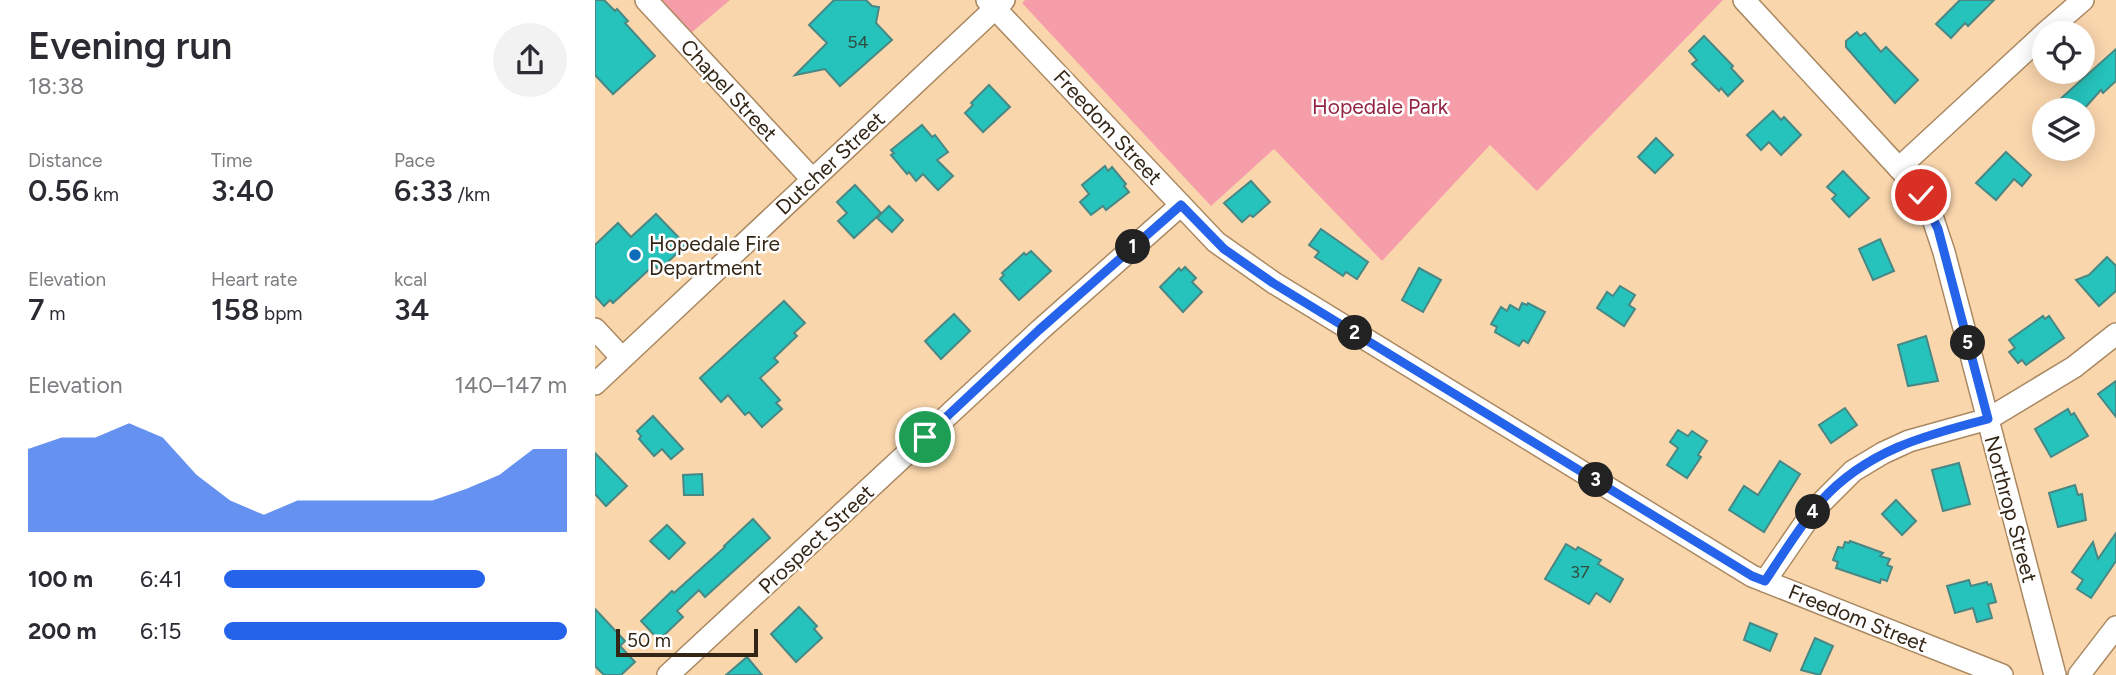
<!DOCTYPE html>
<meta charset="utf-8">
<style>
:root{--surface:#fff;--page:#f2f2f3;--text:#2b2b33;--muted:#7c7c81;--accent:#2563eb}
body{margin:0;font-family:Figtree,sans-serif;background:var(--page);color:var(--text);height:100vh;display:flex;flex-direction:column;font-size:26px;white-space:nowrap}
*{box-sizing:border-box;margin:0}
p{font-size:23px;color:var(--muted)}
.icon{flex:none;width:38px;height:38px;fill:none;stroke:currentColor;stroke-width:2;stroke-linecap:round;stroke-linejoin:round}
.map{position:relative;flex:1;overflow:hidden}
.side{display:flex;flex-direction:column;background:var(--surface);width:595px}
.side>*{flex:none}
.fabs{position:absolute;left:1437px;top:21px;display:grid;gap:14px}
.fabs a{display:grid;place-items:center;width:63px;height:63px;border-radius:50%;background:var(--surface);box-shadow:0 4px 18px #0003;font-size:35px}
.scale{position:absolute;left:21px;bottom:18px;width:142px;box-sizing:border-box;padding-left:7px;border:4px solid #342616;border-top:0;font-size:19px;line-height:24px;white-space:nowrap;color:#342616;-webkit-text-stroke:5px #fefefe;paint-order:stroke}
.pin{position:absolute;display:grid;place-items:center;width:60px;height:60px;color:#fff;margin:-30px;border:4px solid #fff;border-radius:50%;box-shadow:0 2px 7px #0007}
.km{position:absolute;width:35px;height:35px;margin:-18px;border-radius:50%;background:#222;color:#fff;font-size:19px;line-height:35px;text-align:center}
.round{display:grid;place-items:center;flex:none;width:74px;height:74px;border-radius:37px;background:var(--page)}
.overview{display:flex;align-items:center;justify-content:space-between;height:119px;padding:0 28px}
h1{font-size:38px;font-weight:600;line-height:52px}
.metrics{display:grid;grid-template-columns:repeat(3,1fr);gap:10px;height:119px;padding:7px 28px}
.metrics div{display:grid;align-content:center}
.metrics b{font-size:30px;font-weight:600}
.metrics small{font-size:19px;font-weight:400}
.metrics p{font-size:19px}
.chart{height:196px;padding:14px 28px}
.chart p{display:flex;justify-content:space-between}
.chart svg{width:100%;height:126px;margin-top:7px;fill:var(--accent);opacity:.7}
ul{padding:0 28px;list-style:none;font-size:23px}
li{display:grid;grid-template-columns:112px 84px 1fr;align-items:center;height:52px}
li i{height:18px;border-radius:9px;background:var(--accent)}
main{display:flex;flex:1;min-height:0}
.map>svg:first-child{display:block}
.green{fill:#f59eaa}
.building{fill:#26c3bc;stroke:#488884;stroke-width:2}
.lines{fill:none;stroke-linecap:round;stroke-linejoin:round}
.minor-casing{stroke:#aa8962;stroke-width:24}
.minor{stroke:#fff;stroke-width:21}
.route-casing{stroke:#fff;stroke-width:14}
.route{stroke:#2563eb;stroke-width:9}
.poi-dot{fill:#0e6cb8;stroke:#fefefe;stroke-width:2.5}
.labels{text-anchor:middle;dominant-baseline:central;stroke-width:5;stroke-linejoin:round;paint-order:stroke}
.number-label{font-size:18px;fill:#304d40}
.street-label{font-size:21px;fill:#342616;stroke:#fefefe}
.park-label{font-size:21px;fill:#922440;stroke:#fefefe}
.poi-label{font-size:21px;fill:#342616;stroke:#fefefe;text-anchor:start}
</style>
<main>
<section class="side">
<div class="overview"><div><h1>Evening run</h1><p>18:38</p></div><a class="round"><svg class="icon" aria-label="share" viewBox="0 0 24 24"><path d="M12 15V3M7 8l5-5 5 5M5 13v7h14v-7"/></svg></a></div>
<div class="metrics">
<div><p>Distance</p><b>0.56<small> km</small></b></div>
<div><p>Time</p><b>3:40</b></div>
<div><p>Pace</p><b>6:33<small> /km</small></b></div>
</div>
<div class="metrics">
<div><p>Elevation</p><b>7<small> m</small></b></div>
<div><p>Heart rate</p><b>158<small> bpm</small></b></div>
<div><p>kcal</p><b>34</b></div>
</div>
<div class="chart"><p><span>Elevation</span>140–147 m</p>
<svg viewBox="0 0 160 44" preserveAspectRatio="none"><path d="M0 44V15L10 11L20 11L30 6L40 11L50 24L60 33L70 38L80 33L90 33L100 33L110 33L120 33L130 29L140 24L150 15L160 15V44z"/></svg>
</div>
<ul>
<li><b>100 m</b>6:41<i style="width:76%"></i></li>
<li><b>200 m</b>6:15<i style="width:100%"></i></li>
</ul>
</section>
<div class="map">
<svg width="1521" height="675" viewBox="0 0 1521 675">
<rect width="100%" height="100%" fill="#fad6ad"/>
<g class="green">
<polygon points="66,0 135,0 96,33"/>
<polygon points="430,0 1128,0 942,191 895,145 787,261 679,149 616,206 427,3"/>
</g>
<g class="building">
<polygon points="0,0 9,0 20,11 22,9 33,21 30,23 60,56 18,94 0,75"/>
<polygon points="239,0 271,0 277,6 284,7 281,23 297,40 245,86 230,69 200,75 232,43 214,25"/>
<polygon points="1365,0 1399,0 1373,26 1370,23 1356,38 1341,24"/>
<polygon points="1262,32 1265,36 1270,33 1286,52 1291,47 1323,80 1300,103 1251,47 1251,41"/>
<polygon points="1109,36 1138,66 1136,68 1148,81 1133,96 1126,88 1124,91 1097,64 1102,60 1094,51"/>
<polygon points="1521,49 1521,81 1508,93 1506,90 1488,110 1453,110"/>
<polygon points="394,85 415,107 388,132 370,113 378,105 376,103"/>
<polygon points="1178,111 1186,120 1189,117 1206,135 1186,155 1174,142 1166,150 1152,135"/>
<polygon points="327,125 337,137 340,135 353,152 342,160 358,176 343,190 328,174 321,181 314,172 312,174 296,155 299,153 296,150"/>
<polygon points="1061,138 1078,155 1060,173 1043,157"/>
<polygon points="1411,152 1436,175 1427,186 1419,179 1401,200 1381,183"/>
<polygon points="510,166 513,171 517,167 531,184 529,186 534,192 511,210 508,206 496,215 485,202 494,194 487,185"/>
<polygon points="1248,171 1274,198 1254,217 1237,199 1241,195 1232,187"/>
<polygon points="656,181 675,202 658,217 655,215 647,222 629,203"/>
<polygon points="260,185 286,213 259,238 243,221 252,213 242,202"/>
<polygon points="294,206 308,220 297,232 282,218"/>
<polygon points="61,214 91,245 64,270 59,265 18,303 15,300 9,306 0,296 0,245 23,223 36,237"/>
<polygon points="726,229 773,262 762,279 751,272 748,276 720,257 724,252 714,245"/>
<polygon points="1285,239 1299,271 1278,280 1264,249"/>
<polygon points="436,251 456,271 424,300 405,279 409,275 407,273 429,253 431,255"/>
<polygon points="1512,257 1521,266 1521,291 1504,306 1481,280 1494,275"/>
<polygon points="590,267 601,278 597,282 607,292 588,312 565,287 584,268 586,271"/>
<polygon points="824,268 846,280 828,312 807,300"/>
<polygon points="1025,286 1040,295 1034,305 1040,309 1029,326 1002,308 1012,292 1018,296"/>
<polygon points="189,301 210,323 199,333 202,336 179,358 183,362 165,378 185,400 181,403 187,409 167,427 154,412 150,415 133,395 126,402 105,378"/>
<polygon points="927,303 932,305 933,303 950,312 933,343 928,340 924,346 900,332 902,327 896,324 906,307 912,311 915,305 924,310"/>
<polygon points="359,314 375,331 346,359 330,341"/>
<polygon points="1448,316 1450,319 1454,316 1469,338 1431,365 1427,360 1423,363 1414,352 1420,348 1414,340"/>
<polygon points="1331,336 1343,381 1313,386 1303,345"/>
<polygon points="1521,381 1521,417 1503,394"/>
<polygon points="1250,408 1262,425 1236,443 1224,425"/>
<polygon points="1473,409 1476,415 1479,413 1493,436 1456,457 1440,429"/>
<polygon points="58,416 88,449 76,459 67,449 59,456 44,439 46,436 42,431"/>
<polygon points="1083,430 1093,436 1097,431 1112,441 1103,455 1106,457 1092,478 1072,465 1083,448 1075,442"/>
<polygon points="0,453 32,486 11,506 0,494"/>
<polygon points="1185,461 1205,474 1169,532 1134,510 1149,486 1163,495"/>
<polygon points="1364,463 1375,504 1348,511 1337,470"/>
<polygon points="107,474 108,495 89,495 88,475"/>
<polygon points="1480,485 1483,495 1487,494 1491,520 1463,527 1454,493"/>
<polygon points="1301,500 1321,521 1307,535 1287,514"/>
<polygon points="158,519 175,538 110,597 104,590 82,611 88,617 64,640 46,621 77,591 79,593 130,547 129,546"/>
<polygon points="72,525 90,543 74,559 55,541"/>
<polygon points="1521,533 1521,561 1496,598 1482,589 1488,580 1477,572 1498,542 1503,559"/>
<polygon points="1255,541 1288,553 1285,556 1295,559 1292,565 1297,567 1292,581 1286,579 1285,583 1241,568 1243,562 1238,560 1243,547 1248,548 1250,542 1254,543"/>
<polygon points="971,544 981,550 983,547 1006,560 1003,564 1028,579 1015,602 1001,593 994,604 950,579"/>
<polygon points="1374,580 1376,586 1392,582 1393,585 1396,584 1401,602 1393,604 1397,618 1382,622 1378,608 1360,613 1352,586"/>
<polygon points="204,607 222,626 219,629 227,638 201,662 176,634"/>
<polygon points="0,609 30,641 25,646 40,662 26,675 9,675 0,666"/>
<polygon points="1155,623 1182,634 1175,651 1149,640"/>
<polygon points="1220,638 1238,646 1225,675 1206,670"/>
<polygon points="152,657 167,675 131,675"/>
</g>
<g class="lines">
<g class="minor-casing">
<g id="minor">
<polyline points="51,0 217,179"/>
<polyline points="392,0 621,242 679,283 1157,576 1407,675"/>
<polyline points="1149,0 1313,178 1335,210 1349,252 1460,675"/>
<polyline points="1450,33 1488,0"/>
<polyline points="1304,168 1449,34"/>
<polyline points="0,329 27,358"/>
<polyline points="0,384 409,0"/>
<polyline points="1170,581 1219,510 1258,471 1288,453 1314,441 1393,419 1479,367 1521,334"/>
<polyline points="73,675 445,330 586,205"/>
<polyline points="1484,675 1521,627"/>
</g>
</g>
<use href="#minor" class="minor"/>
</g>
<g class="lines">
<g class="route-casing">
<path id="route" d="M 330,437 L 444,330 L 586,205 L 629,249 L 678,283 L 1157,576 L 1170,581 C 1188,554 1205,526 1226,501 C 1271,451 1330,435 1393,419 L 1343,229 L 1326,195"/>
</g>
<use href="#route" class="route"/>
</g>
<circle class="poi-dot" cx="40" cy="255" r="7"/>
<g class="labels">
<g class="number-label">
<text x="263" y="42">54</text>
<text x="985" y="572">37</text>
</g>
<g class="street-label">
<text transform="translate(134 90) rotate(47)">Chapel Street</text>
<text transform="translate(513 127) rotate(47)">Freedom Street</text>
<text transform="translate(235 163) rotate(-43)">Dutcher Street</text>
<text transform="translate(1416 509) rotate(75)">Northrop Street</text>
<text transform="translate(221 539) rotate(-43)">Prospect Street</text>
<text transform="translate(1263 618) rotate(22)">Freedom Street</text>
</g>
<g class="park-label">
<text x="785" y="106">Hopedale Park</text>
</g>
<g class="poi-label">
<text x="54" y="243">Hopedale Fire<tspan x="54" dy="24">Department</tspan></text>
</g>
</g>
</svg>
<div class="fabs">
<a><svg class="icon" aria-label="locate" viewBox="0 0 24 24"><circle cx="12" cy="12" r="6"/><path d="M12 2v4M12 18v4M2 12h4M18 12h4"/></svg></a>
<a><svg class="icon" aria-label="layers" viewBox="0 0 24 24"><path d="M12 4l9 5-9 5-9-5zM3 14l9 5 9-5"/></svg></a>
</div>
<div class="scale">50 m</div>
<div class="pin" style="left:330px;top:437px;background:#1e9e55"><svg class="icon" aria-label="arrive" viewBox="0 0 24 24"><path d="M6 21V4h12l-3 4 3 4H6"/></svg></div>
<div class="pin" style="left:1326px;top:195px;background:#d93025"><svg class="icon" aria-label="check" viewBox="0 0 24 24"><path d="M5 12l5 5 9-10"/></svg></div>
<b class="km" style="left:538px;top:247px">1</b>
<b class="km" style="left:760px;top:333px">2</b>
<b class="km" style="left:1001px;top:480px">3</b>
<b class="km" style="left:1218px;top:512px">4</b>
<b class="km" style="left:1373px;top:343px">5</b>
</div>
</main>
